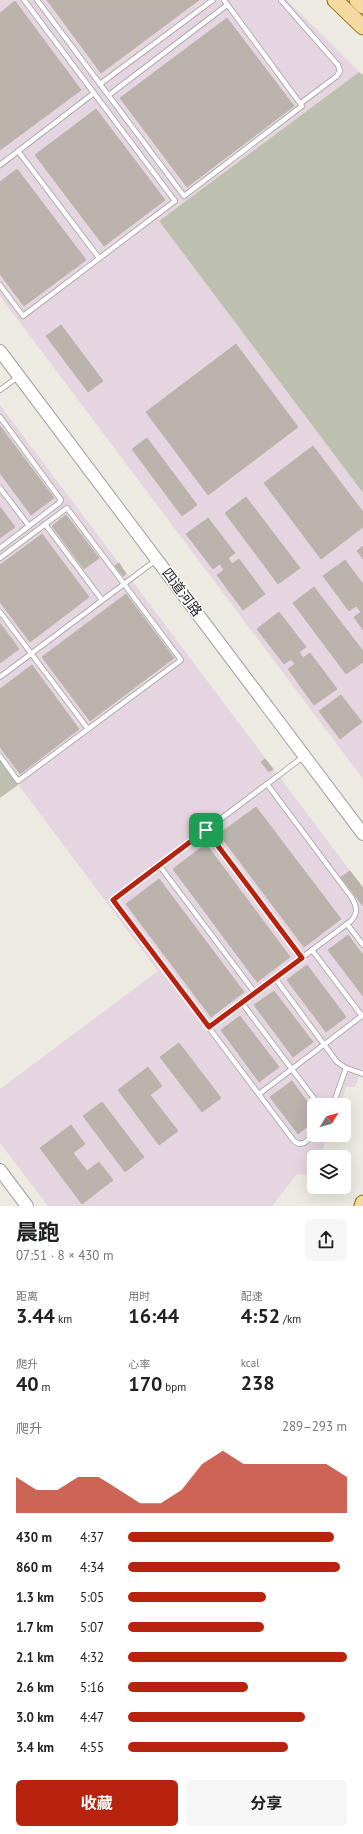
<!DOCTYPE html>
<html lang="zh">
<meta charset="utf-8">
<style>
:root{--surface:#fff;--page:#f6f6f6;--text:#202124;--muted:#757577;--accent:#b8230f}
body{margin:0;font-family:"PT Sans","Noto Sans SC",sans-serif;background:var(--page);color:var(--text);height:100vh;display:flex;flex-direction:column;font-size:15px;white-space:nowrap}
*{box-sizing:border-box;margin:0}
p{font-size:13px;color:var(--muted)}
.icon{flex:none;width:22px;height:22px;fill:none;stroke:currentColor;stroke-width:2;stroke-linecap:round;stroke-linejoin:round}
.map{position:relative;height:1206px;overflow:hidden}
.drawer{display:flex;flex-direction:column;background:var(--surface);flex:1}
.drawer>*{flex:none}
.needle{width:26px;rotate:53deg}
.tools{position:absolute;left:307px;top:1098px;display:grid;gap:8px}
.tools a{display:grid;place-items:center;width:44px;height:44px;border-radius:6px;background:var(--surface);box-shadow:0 4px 16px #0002;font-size:20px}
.pin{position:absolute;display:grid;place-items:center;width:34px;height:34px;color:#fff;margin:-17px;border-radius:8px;box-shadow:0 2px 6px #0006}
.round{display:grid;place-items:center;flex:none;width:42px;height:42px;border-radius:6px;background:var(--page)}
.overview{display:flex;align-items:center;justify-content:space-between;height:68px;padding:0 16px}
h1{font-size:22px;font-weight:700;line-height:30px}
.metrics{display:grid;grid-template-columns:repeat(3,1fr);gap:6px;height:68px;padding:4px 16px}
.metrics div{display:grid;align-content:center}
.metrics b{font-size:20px;font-weight:700}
.metrics small{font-size:11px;font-weight:400}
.metrics p{font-size:11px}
.chart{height:112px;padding:8px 16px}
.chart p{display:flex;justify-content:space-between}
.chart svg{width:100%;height:72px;margin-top:4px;fill:var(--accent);opacity:.7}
.primary-button{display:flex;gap:8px;margin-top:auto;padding:8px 16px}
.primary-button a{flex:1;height:46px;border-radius:6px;background:var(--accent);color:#fff;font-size:16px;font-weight:700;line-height:46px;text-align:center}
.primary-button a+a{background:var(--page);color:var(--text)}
ul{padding:0 16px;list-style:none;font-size:13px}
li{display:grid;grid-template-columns:64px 48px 1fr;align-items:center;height:30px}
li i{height:10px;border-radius:5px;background:var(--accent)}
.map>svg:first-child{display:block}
.industrial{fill:#e5d5e0}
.construction{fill:#bec0af}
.building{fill:#b9b3ac;stroke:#bdb3a6}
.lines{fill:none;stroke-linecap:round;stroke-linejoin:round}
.service-casing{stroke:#a0a0a0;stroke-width:6}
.tertiary-casing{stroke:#a0a0a0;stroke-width:14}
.primary-casing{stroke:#886e0b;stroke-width:17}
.service{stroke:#fff;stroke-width:4.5}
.tertiary{stroke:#fff;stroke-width:12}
.primary{stroke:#f4d9a0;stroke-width:15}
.route-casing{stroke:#fff;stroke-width:8}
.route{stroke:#b8230f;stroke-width:5}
.labels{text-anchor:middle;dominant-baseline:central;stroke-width:3;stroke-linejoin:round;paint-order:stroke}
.street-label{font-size:14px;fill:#1c1c1c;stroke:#fff}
</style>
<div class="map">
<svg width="363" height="1206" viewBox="0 0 363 1206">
<rect width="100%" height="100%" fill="#edeae2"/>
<g class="industrial">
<polygon points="0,0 287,0 359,72 159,221 363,493 363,779 0,296"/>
<polygon points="0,405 363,888 363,1067 355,1087 346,1087 340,1105 314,1105 314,1135 328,1135 320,1157 314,1157 313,1176 297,1174 272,1206 48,1206 0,1143 0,1089 158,971 0,760"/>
</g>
<g class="construction">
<polygon points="359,72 363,75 363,493 159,221"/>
<polygon points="0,760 18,785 0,798"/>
</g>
<g class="building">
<polygon points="47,0 199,0 101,73"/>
<polygon points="15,1 81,90 0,150 0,13"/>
<polygon points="227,18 294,106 187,187 120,98"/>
<polygon points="96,109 165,200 104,246 35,155"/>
<polygon points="17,169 86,260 24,306 0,274 0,182"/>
<polygon points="61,325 103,381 88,392 46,336"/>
<polygon points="236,344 298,427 208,495 146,412"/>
<polygon points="0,426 54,498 31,515 0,473"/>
<polygon points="147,438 197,505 182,516 132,449"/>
<polygon points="313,446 363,512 363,527 321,559 264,483"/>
<polygon points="246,497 300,568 278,584 225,513"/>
<polygon points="0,507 15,527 0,538"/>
<polygon points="66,515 99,558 84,569 52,526"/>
<polygon points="208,518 235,553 228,558 232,564 239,559 265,594 243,610 217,575 224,570 220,564 213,569 186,534"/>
<polygon points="42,534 89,597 30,642 0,602 0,565"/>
<polygon points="363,546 363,559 357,551"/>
<polygon points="345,560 363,584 363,630 354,617 361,612 356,606 349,611 323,576"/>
<polygon points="119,563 126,574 123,576 115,566"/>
<polygon points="314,587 363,651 363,662 346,674 293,603"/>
<polygon points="126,594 174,658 90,721 42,657"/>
<polygon points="279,612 306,647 299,652 303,658 310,653 337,689 314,705 288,669 295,664 291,659 284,664 257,629"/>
<polygon points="0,623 19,649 0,663"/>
<polygon points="32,665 79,729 20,774 0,747 0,689"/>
<polygon points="341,695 362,722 340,739 319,711"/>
<polygon points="265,759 273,769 269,772 261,762"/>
<polygon points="256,807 341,919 304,947 219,834"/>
<polygon points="206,844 290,957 257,982 173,869"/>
<polygon points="350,871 363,888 363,906 341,877"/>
<polygon points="159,879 244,992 211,1017 126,904"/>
<polygon points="348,935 363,955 363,996 328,950"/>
<polygon points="307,965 346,1017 326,1032 287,980"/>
<polygon points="274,991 313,1042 293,1057 254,1005"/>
<polygon points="240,1016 279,1067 259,1082 221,1030"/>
<polygon points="179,1043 221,1098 202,1112 160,1057"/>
<polygon points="148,1067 162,1086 150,1095 178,1131 159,1145 118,1090"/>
<polygon points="292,1081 314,1111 314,1121 298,1134 270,1097"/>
<polygon points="102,1102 144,1157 125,1172 83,1116"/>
<polygon points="71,1125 85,1144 73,1153 87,1171 99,1162 113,1180 82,1204 40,1148"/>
</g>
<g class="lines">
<g class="service-casing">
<g id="service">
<polyline points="37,0 184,196 302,106 224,0"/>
<polyline points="281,0 338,65 340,71 337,76 301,103"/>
<polyline points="100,84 213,0"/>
<polyline points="109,95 227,5"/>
<polyline points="18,151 99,258"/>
<polyline points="0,165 94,93"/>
<polyline points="0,285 23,316 175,201 24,0"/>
<polyline points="0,390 18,377"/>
<polyline points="0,417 61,500 59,503 0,548"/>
<polyline points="0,488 29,526"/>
<polyline points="45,524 102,600"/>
<polyline points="0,558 67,508 181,660 18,781 0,756"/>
<polyline points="0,612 88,729"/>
<polyline points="0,677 156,560"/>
<polyline points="303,757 113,900 294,1141 299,1144 304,1143 314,1135"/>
<polyline points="206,830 302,958"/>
<polyline points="159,865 255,993"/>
<polyline points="347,924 363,945"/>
<polyline points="312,950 362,1016"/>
<polyline points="275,978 337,1062 346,1068 363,1074"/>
<polyline points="242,1003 319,1105"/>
<path d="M 209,1027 L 351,921 C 358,913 357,907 352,898 L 267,784"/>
<polyline points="259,1094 363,1015"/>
<polyline points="333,1105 346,1068"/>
</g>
</g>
<g class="tertiary-casing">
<g id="tertiary">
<polyline points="0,351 363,834"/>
<polyline points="0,1170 27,1206"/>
</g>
</g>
<g class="primary-casing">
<g id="primary">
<polyline points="335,0 363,27"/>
<polyline points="357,0 363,6"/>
<polyline points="362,1206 363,1203"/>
</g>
</g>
<use href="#service" class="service"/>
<use href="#tertiary" class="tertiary"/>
<use href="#primary" class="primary"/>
</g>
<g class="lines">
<g class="route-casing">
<polygon id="route" points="206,830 302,958 209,1027 113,900"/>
</g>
<use href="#route" class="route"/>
</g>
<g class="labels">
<g class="street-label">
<text transform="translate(182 592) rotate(53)">四道河路</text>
</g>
</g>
</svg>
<div class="tools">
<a><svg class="needle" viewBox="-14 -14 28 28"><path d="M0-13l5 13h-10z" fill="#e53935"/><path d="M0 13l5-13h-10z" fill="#757577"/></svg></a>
<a><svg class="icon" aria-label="layers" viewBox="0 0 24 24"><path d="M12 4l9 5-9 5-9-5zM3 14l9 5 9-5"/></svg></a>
</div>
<div class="pin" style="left:206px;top:830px;background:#1e9e55"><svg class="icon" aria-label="arrive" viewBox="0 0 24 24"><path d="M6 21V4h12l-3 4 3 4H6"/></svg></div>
</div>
<section class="drawer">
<div class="overview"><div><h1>晨跑</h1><p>07:51 · 8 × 430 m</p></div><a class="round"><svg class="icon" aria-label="share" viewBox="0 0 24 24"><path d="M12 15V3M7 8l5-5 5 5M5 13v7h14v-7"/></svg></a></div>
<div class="metrics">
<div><p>距离</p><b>3.44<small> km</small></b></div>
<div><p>用时</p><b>16:44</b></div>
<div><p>配速</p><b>4:52<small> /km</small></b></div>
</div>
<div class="metrics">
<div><p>爬升</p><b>40<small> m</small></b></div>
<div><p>心率</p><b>170<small> bpm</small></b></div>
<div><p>kcal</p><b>238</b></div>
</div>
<div class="chart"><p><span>爬升</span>289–293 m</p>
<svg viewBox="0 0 160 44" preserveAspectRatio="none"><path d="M0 44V22L10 30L20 30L30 22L40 22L50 30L60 38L70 38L80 30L90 14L100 6L110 14L120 14L130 14L140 14L150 14L160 22V44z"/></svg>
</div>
<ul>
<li><b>430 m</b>4:37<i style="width:94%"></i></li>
<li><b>860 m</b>4:34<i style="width:97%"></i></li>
<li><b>1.3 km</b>5:05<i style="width:63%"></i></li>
<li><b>1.7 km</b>5:07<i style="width:62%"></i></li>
<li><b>2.1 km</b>4:32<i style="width:100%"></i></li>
<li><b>2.6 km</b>5:16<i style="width:55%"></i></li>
<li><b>3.0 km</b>4:47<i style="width:81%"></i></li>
<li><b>3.4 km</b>4:55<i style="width:73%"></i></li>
</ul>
<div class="primary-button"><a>收藏</a><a>分享</a></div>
</section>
